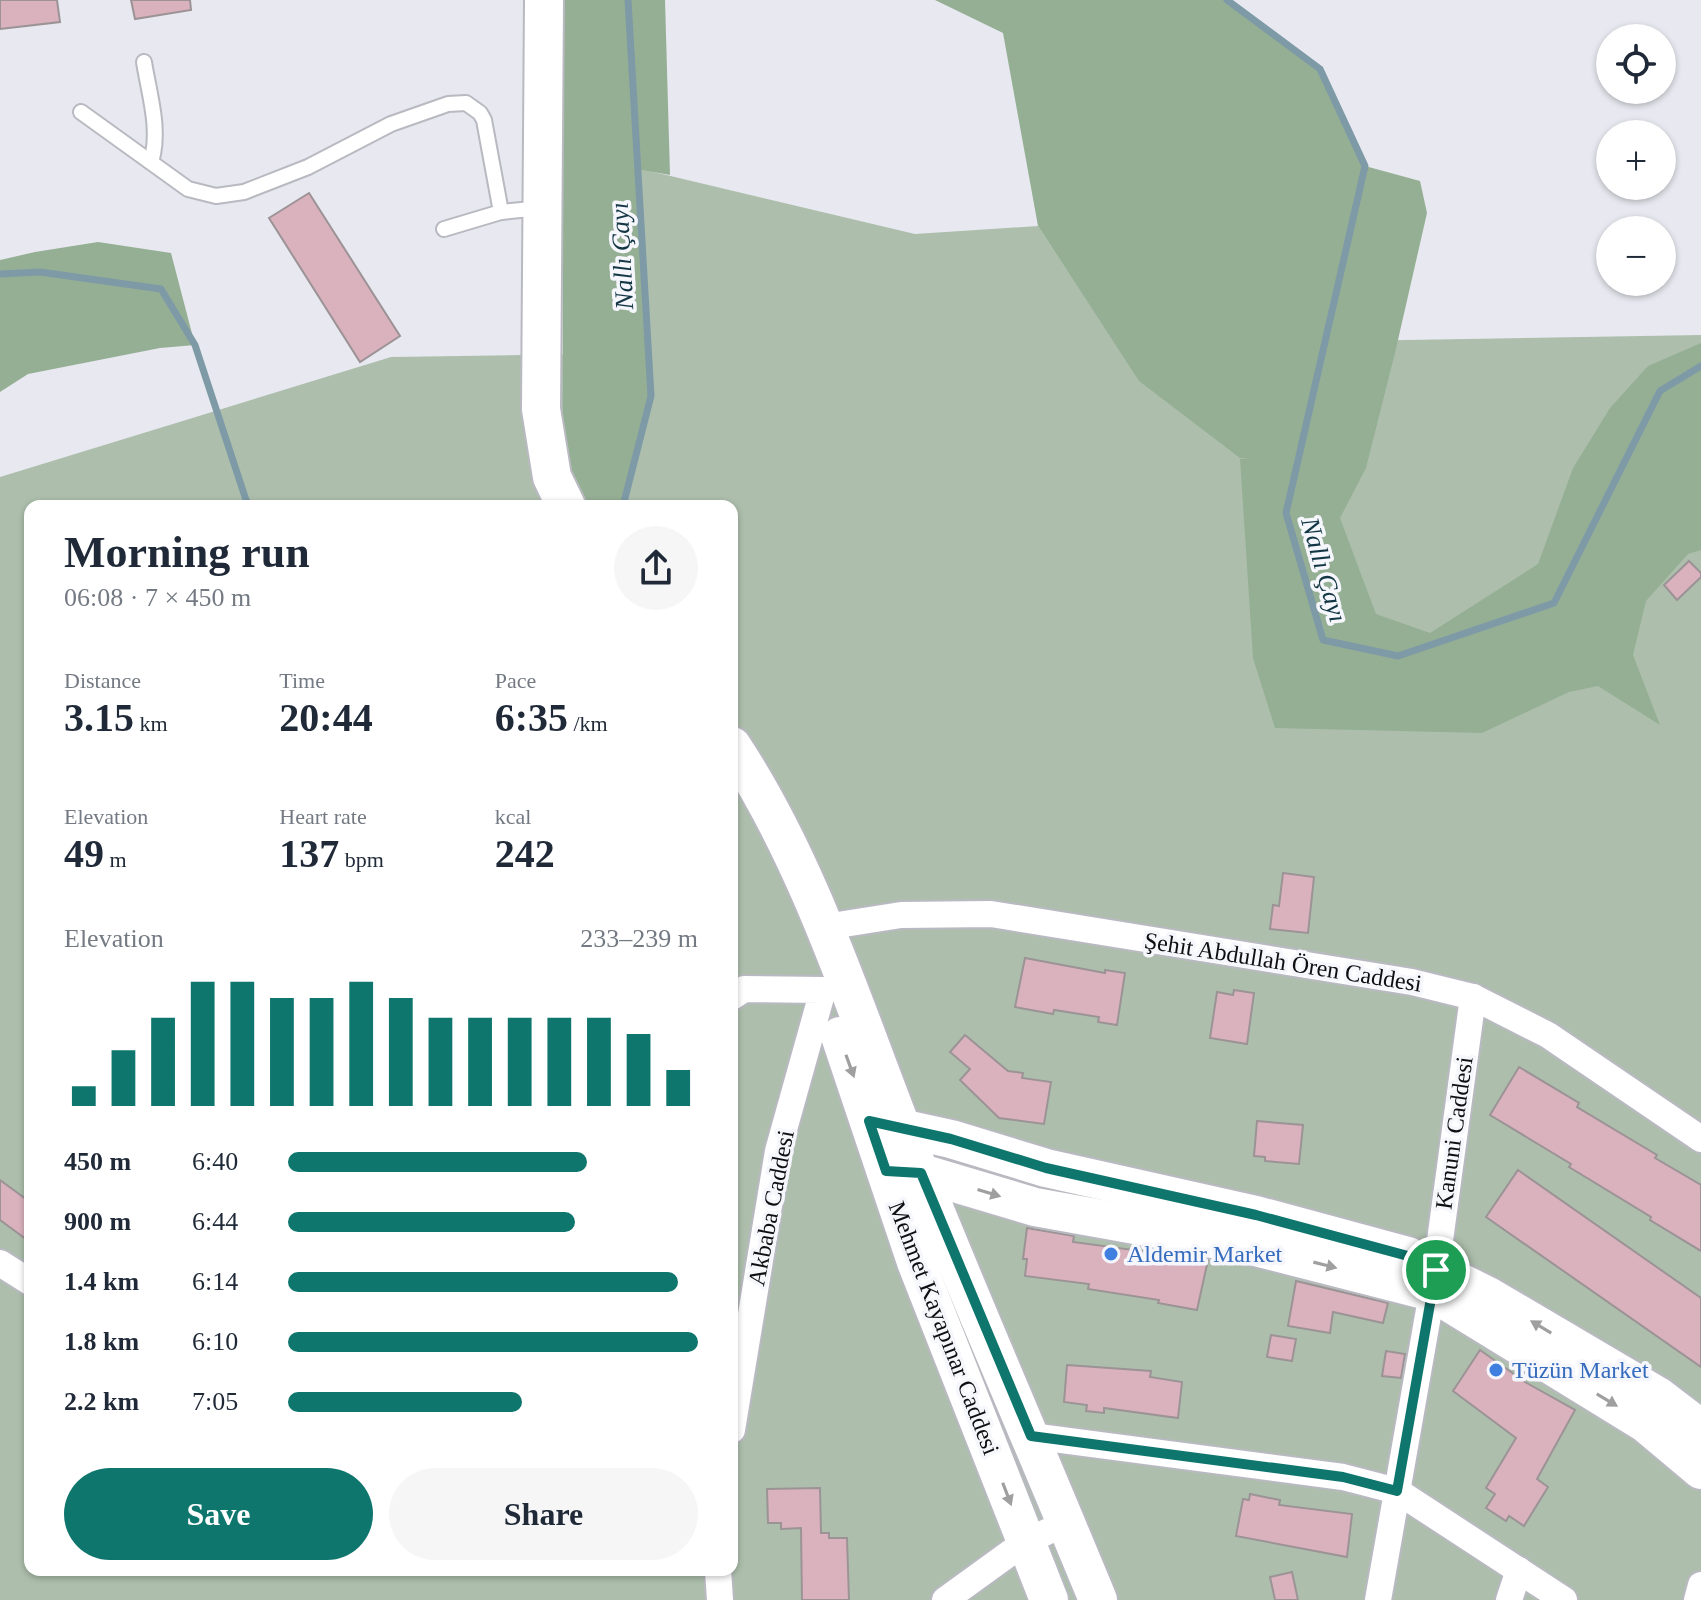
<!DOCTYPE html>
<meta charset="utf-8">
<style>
:root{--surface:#fff;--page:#f6f6f7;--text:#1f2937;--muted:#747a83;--accent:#0f766e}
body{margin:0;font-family:Georgia,serif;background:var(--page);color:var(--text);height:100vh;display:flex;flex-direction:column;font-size:30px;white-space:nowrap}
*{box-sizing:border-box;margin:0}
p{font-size:26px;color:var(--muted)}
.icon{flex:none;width:44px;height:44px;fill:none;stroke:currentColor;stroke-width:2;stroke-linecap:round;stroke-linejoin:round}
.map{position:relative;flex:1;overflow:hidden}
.sheet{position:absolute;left:24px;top:500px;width:714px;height:1076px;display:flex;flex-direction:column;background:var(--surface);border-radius:16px;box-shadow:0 2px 6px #0004}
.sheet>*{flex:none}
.tools{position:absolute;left:1596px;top:24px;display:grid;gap:16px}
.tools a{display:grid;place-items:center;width:80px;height:80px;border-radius:50%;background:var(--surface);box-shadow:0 2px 6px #0004;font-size:40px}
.pin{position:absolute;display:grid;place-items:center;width:68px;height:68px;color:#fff;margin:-34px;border:4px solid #fff;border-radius:50%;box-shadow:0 2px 8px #0007}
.round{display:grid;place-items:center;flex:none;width:84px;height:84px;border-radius:42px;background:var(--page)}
.overview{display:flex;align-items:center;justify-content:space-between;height:136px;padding:0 40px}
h1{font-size:44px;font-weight:800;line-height:60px}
.metrics{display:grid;grid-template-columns:repeat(3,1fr);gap:12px;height:136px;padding:8px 40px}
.metrics div{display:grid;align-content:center}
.metrics b{font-size:40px;font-weight:800}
.metrics small{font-size:22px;font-weight:400}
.metrics p{font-size:22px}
.chart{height:224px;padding:16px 40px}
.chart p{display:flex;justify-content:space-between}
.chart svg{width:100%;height:144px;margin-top:8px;stroke:var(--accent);stroke-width:6}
.action{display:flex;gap:16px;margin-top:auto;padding:16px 40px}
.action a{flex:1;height:92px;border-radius:48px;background:var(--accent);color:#fff;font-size:32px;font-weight:800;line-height:92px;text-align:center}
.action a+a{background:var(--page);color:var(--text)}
ul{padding:0 40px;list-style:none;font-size:26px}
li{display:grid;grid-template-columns:128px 96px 1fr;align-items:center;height:60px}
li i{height:20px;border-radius:10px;background:var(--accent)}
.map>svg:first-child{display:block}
.green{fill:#adbfac;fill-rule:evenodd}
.forest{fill:#95af94}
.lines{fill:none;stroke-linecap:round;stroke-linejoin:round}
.stream{stroke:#7e9aa7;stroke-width:7}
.building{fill:#d9b2bd;stroke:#9c9396;stroke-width:2}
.lane-casing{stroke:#b9b9c1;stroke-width:18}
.street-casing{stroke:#b9b9c1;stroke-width:30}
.secondary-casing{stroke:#b9b9c1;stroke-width:42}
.lane{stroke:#fff;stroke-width:14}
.street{stroke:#fff;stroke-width:26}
.secondary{stroke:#fff;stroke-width:38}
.oneway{fill:#9f9fa0}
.route-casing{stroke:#fff;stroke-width:16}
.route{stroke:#0f766e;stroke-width:10}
.shop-dot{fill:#3f7fe0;stroke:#f6f6fd;stroke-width:3}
.labels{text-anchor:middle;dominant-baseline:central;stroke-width:7;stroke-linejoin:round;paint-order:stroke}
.street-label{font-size:24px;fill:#0f0f12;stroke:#f6f6fd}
.shop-label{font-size:24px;fill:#366cbe;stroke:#f6f6fd;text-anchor:start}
.water-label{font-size:26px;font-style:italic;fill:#123643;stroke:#f6f6fd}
</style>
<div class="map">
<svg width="1701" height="1600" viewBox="0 0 1701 1600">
<rect width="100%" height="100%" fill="#e8e8f0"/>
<path class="green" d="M 637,168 L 915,234 L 1038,226 L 1116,345 L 1701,335 L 1701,1600 L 0,1600 L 0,477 L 391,357 L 648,353 ZM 30,506 L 732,506 L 732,1570 L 30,1570 Z"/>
<g class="forest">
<polygon points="562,0 665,0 670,175 637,169 651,396 623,506 579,506 563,457"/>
<polygon points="935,0 1226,0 1323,75 1365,166 1420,181 1427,213 1395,353 1366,468 1340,518 1376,614 1430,633 1538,564 1573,468 1610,408 1648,366 1701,343 1701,550 1688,554 1646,601 1633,655 1660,725 1598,686 1569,692 1482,733 1275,728 1253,658 1240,459 1251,458 1240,458 1139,381 1038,226 1003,33"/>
<polygon points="98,242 171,253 195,345 160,348 28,374 0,392 0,260 35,252"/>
</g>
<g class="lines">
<g class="stream">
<polyline points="1227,0 1320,69 1365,166 1286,513 1323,640 1398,656 1554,603 1660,391 1701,366"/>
<polyline points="0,274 40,272 161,289 195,345 246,500 250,506"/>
<polyline points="623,506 651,396 628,0"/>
</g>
</g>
<g class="building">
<polygon points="0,0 57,0 60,22 0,29"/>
<polygon points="131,0 190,0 191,10 135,19"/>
<polygon points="309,193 400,336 360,362 269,218"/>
<polygon points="1689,561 1701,573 1701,577 1677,600 1664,585"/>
<polygon points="1283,873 1314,877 1308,933 1270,929 1273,905 1279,906"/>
<polygon points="1025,958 1105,973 1105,970 1125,973 1117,1025 1098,1022 1099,1017 1054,1010 1053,1014 1015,1007"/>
<polygon points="1234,990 1254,993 1247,1044 1210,1038 1217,992 1233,995"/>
<polygon points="965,1035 1008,1071 1023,1073 1022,1078 1051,1082 1044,1124 999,1118 960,1080 970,1069 950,1052"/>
<polygon points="1519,1067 1579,1103 1577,1107 1657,1155 1655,1158 1701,1185 1701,1251 1650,1220 1651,1217 1569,1167 1571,1164 1490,1115"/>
<polygon points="1257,1121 1303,1125 1299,1164 1265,1161 1265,1157 1254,1156"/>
<polygon points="1518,1170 1701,1298 1701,1367 1486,1217"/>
<polygon points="0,1180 30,1202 30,1242 0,1220"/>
<polygon points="1027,1228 1074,1236 1073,1242 1208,1260 1197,1310 1158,1303 1159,1300 1088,1289 1089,1284 1025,1276 1027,1259 1023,1259"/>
<polygon points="1296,1281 1388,1303 1383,1323 1333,1312 1330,1333 1288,1326"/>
<polygon points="1271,1335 1296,1339 1292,1361 1267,1357"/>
<polygon points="1480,1350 1525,1382 1575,1410 1537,1479 1548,1487 1524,1526 1509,1516 1506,1521 1486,1508 1495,1494 1486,1488 1516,1438 1453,1391"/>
<polygon points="1386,1351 1405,1354 1401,1378 1382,1376"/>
<polygon points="1067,1365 1151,1371 1150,1377 1182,1382 1178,1418 1104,1408 1104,1413 1086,1411 1087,1405 1064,1402"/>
<polygon points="820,1488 821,1533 829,1533 829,1538 847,1538 849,1600 802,1600 801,1528 781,1529 781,1523 768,1523 767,1489"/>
<polygon points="1250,1494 1280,1500 1279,1505 1352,1514 1347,1557 1236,1536 1243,1499 1249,1500"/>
<polygon points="1292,1572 1298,1600 1275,1600 1270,1577"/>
</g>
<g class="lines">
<g class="lane-casing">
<g id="lane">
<path d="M 144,62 C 149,94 161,130 151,162"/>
<polyline points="81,112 188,189 216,196 244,192 308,167 391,124 448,104 466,103 480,113 484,120 501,212"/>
<polyline points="444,229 501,212 541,208"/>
</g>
</g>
<g class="street-casing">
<g id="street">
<polyline points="825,927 901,915 991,914 1412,982 1473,997 1548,1035 1701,1139"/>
<polyline points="732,997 744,989 823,990 778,1151 732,1430"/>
<polyline points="0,1263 30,1282"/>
<polyline points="1031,1436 1343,1477 1397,1491 1564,1600"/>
<polyline points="718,1570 720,1600"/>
<polyline points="945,1600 1025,1542 1066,1523"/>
<polyline points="1378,1600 1436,1270 1473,997"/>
<polyline points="1509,1600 1519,1570"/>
<polyline points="1697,1600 1701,1585"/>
</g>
</g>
<g class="secondary-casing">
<g id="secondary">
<polyline points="544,0 541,409 552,477 566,506"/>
<path d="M 732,746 C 807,859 852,1000 901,1126 C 964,1285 1033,1442 1098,1600"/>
<polyline points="840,1036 916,1262 1049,1600"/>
<polyline points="869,1121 951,1139 1046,1168 1256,1215 1408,1256 1490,1297 1658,1396 1701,1429"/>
<polyline points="886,1171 921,1173 1035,1207 1252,1246 1432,1292 1645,1423 1701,1470"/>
</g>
</g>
<use href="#lane" class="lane"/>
<use href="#street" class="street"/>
<use href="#secondary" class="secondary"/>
</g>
<defs><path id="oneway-solid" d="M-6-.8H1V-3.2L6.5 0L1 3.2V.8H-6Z" transform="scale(2)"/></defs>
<g class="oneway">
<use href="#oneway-solid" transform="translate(850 1066) rotate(70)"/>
<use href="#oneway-solid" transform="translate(989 1193) rotate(17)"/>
<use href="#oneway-solid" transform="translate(1325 1265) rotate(14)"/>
<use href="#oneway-solid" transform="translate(1541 1327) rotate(-149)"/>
<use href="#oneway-solid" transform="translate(1607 1400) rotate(31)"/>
<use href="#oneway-solid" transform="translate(1007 1494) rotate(69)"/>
</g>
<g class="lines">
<g class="route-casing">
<polygon id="route" points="869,1121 951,1139 1046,1168 1256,1215 1408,1256 1436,1270 1397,1491 1343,1477 1031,1436 921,1173 886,1171"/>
</g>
<use href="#route" class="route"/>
</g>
<g class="shop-dot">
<circle cx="1111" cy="1254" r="8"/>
<circle cx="1496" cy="1370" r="8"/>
</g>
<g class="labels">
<g class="street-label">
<text transform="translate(1283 962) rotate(9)">Şehit Abdullah Ören Caddesi</text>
<text transform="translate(1454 1133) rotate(-82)">Kanuni Caddesi</text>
<text transform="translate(771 1208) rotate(-79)">Akbaba Caddesi</text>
<text transform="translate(944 1328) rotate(69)">Mehmet Kayapınar Caddesi</text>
</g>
<g class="shop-label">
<text x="1127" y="1254">Aldemir Market</text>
<text x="1512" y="1370">Tüzün Market</text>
</g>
<g class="water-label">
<text transform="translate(622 256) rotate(-93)">Nallı Çayı</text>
<text transform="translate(1324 570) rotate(74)">Nallı Çayı</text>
</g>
</g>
</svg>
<div class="tools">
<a><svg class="icon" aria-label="locate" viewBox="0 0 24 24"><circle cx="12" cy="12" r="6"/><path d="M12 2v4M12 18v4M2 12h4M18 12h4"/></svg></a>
<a>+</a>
<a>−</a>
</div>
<div class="pin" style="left:1436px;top:1270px;background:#1e9e55"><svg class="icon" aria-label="arrive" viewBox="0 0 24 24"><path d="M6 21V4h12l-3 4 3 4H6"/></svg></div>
<section class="sheet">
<div class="overview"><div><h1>Morning run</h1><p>06:08 · 7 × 450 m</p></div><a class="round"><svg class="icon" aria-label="share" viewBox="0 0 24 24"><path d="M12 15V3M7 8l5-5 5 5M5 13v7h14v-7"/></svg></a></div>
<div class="metrics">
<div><p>Distance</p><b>3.15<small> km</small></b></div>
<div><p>Time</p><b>20:44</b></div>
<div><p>Pace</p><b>6:35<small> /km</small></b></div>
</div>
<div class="metrics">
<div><p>Elevation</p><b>49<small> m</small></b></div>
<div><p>Heart rate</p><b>137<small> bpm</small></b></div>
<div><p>kcal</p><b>242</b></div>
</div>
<div class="chart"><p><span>Elevation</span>233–239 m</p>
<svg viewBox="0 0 160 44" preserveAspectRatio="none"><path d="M5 44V38M15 44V27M25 44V17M35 44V6M45 44V6M55 44V11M65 44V11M75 44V6M85 44V11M95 44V17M105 44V17M115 44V17M125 44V17M135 44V17M145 44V22M155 44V33"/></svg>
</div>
<ul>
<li><b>450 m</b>6:40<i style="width:73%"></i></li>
<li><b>900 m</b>6:44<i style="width:70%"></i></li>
<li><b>1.4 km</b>6:14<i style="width:95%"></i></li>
<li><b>1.8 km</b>6:10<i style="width:100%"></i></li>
<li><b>2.2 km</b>7:05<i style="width:57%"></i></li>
</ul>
<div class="action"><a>Save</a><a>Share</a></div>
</section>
</div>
